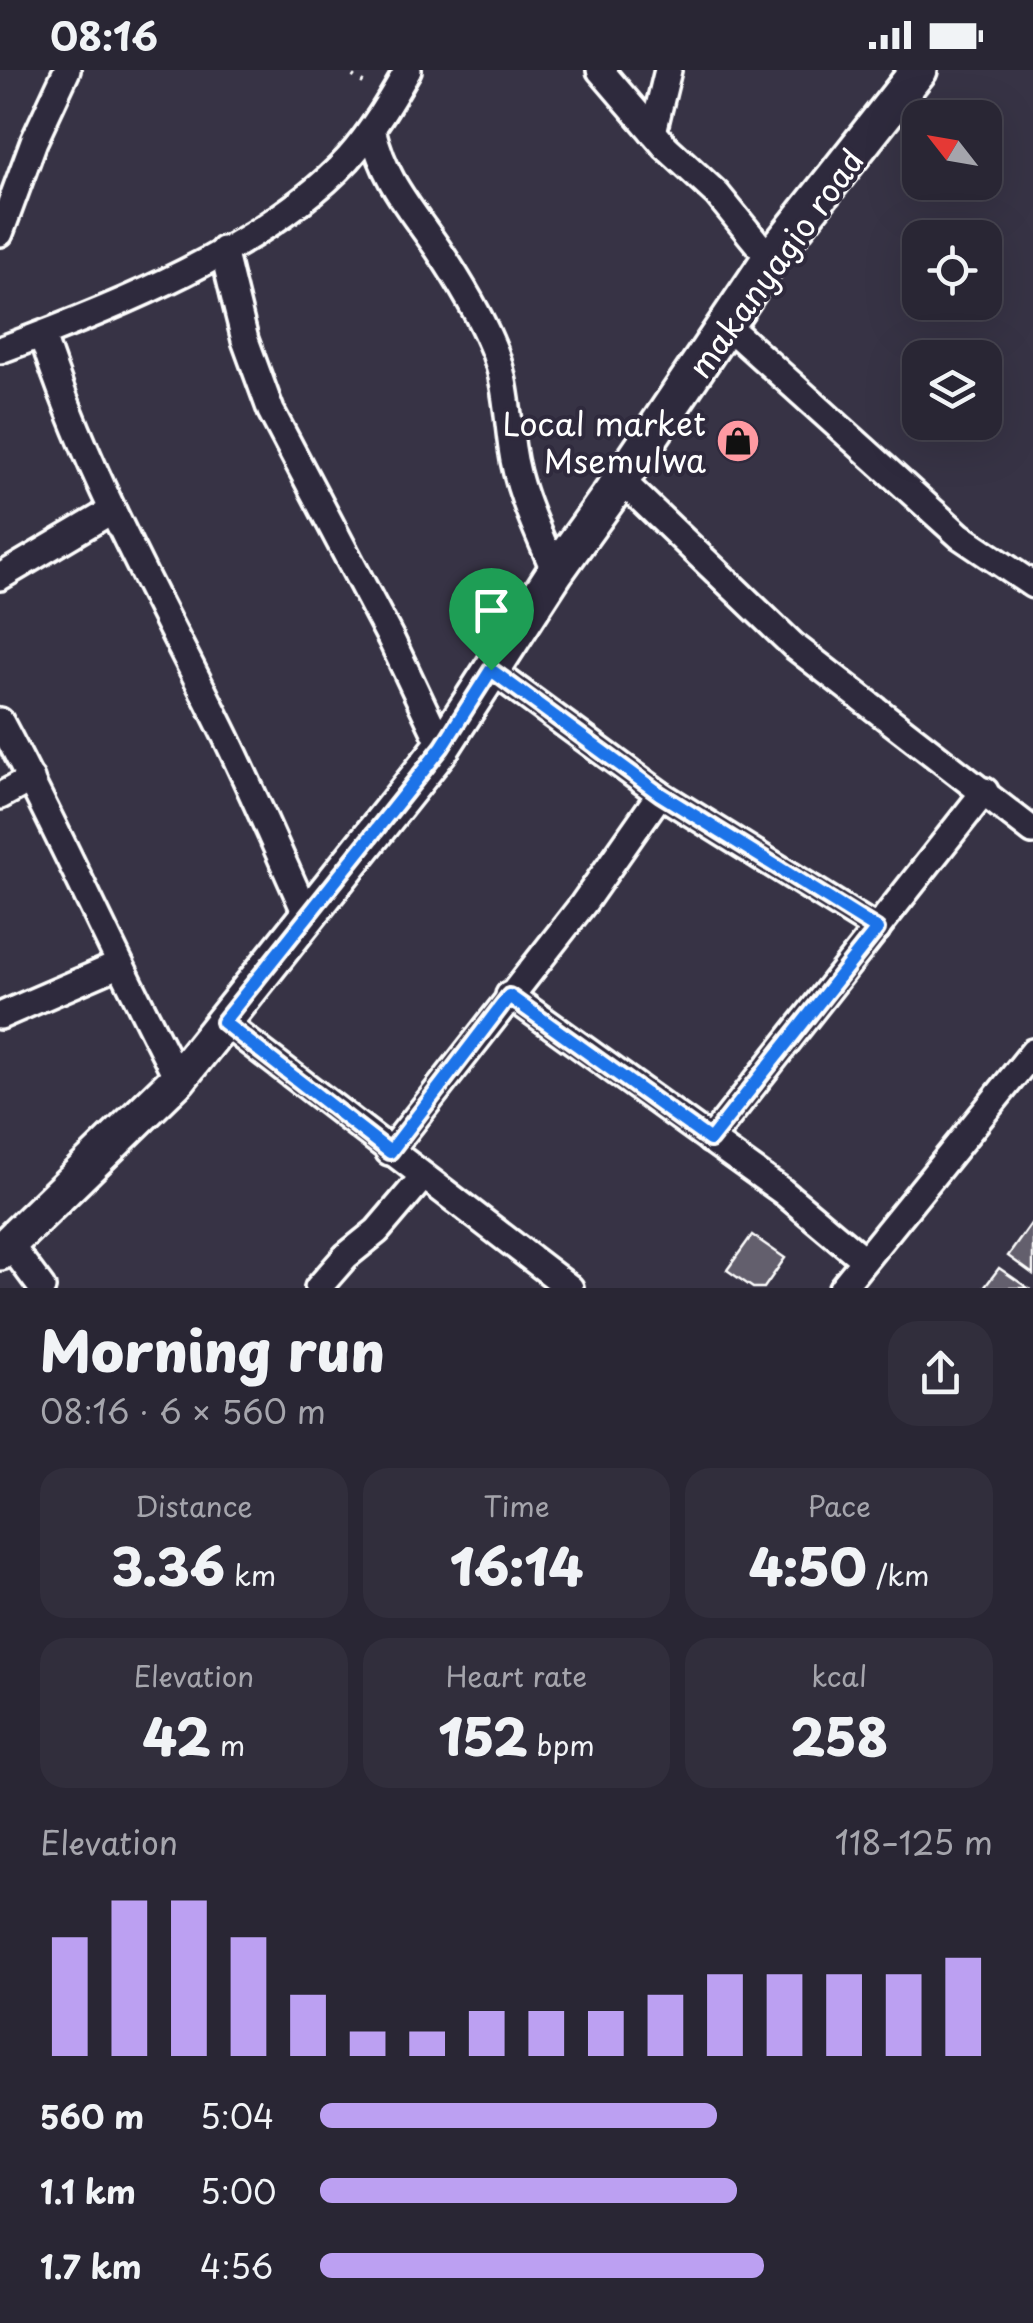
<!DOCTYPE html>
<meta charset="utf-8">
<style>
:root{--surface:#292634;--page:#312e3c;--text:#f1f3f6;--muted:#a5a5ac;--line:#45434f;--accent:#bca0f2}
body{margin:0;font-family:"Playpen Sans",sans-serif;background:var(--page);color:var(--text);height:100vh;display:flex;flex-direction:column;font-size:38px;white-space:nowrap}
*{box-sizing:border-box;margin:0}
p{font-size:32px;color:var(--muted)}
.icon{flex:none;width:55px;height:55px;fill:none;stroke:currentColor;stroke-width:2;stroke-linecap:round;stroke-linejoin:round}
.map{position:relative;height:1218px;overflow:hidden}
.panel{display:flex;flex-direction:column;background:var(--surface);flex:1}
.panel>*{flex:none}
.needle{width:65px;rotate:301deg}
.buttons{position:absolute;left:902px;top:30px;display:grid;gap:20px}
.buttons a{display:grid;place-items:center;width:100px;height:100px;border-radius:20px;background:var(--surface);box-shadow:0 10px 40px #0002,0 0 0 2px var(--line);font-size:50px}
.pin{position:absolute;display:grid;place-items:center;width:85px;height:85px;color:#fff;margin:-102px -42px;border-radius:50% 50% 50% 0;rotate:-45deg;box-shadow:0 0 10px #0007}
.pin .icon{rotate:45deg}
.round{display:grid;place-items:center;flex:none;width:105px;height:105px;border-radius:30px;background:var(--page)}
.head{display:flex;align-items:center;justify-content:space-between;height:170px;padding:0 40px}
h1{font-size:55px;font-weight:800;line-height:75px}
.metrics{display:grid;grid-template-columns:repeat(3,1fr);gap:15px;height:170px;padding:10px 40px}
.metrics div{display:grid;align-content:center;border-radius:25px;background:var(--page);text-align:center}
.metrics b{font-size:50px;font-weight:800}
.metrics small{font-size:28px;font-weight:400}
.metrics p{font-size:28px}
.chart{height:280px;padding:20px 40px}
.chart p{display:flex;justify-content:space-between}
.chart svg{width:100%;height:180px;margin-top:10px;stroke:var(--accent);stroke-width:6}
ul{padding:0 40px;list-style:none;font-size:32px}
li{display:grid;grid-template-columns:160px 120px 1fr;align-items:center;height:75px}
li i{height:25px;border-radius:12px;background:var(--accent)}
.status{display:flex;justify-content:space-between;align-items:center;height:70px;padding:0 50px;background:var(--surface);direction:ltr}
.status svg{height:28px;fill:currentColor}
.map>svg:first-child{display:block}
.building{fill:#635f6d;stroke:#fff;stroke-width:2.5}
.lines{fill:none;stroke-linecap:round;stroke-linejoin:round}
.street-casing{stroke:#fff;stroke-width:32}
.secondary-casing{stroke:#fff;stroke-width:42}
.path{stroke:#fff;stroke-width:4;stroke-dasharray:2.5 8;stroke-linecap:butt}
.street{stroke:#2f2a3d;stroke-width:25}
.secondary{stroke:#2f2a3d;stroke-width:35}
.route-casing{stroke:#fff;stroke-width:20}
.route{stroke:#1a73e8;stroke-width:12}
.labels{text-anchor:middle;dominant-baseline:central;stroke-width:8;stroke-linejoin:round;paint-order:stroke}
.street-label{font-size:32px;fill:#fff;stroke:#2f2a3d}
.poi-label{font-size:32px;fill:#fff;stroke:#2f2a3d;text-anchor:end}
</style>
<div class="status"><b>08:16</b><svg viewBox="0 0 49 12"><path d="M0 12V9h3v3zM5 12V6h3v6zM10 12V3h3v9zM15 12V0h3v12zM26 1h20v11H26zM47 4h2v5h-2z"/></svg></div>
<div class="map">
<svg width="1033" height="1218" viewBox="0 0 1033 1218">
<rect width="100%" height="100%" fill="#373345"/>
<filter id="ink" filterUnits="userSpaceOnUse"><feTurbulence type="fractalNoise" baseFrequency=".01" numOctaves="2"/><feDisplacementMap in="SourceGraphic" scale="20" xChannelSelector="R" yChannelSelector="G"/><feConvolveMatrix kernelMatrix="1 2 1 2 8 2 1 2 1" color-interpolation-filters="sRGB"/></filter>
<g filter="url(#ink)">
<g class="building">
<polygon points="1033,1151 1033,1204 1008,1186"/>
<polygon points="752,1165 785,1188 764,1218 753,1218 727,1200"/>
<polygon points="999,1198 1028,1218 984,1218"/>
</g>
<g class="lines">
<g class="street-casing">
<g id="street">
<polyline points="600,0 666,77 717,124 770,189"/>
<path d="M 372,59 C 385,112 408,135 438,179 C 458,209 477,240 491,273 C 506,306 507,342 512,378 C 518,422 538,461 555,502"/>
<polyline points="653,62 668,0"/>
<polyline points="0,163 34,71 67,0"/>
<polyline points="223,180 245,270 271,341 391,569 442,677"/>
<polyline points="725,254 960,466 1033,515"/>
<path d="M 42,265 C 87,406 161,534 226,667 C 255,727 281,788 308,848"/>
<path d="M 0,280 C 112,239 266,177 348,89 C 372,62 390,31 408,0"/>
<polyline points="621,410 794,576 1033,761"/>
<polyline points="0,507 111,441"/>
<polyline points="491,600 660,724 877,859"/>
<path d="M 0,651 C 63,769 116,891 178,1009"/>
<polyline points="0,726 31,709"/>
<polyline points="509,925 782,1121 863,1189"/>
<polyline points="0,946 118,895"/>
<polyline points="223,952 570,1218"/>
<polyline points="710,1070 985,721"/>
<polyline points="389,1082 583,834 660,724"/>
<polyline points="10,1175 42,1218"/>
<polyline points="318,1218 346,1186 377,1161 423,1107"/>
<polyline points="842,1218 1033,982"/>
</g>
</g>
<g class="secondary-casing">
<polyline id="secondary" points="0,1182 178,1009 442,677 555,502 621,410 770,189 919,0"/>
</g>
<polyline class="path" points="344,0 369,17"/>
<use href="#street" class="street"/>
<use href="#secondary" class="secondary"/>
</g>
</g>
<g class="lines" filter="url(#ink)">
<g class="route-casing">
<polygon id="route" points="491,600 660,724 877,859 710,1070 509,926 390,1082 223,952 442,677"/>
</g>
<use href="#route" class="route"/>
</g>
<defs>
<g id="shop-disc" transform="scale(2.25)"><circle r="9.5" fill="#ff9aa2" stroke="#2f2a3d"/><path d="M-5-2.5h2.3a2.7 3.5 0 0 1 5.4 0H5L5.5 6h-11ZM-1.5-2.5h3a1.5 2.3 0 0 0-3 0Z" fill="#111"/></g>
</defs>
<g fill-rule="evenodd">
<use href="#shop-disc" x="738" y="371"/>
</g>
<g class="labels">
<g class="street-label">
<text transform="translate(775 193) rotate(-54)">makanyagio road</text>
</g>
<g class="poi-label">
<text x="706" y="353">Local market<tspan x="706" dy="37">Msemulwa</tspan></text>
</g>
</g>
</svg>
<div class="buttons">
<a><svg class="needle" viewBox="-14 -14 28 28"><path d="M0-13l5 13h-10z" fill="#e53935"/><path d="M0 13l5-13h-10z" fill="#a5a5ac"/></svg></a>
<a><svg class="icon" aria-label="locate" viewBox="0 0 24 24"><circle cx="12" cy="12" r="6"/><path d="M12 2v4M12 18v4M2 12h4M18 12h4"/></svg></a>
<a><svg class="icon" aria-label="layers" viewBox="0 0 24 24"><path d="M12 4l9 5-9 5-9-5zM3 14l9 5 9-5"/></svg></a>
</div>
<div class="pin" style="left:491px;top:600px;background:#1e9e55"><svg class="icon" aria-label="arrive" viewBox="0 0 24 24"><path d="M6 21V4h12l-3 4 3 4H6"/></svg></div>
</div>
<section class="panel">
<div class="head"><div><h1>Morning run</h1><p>08:16 · 6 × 560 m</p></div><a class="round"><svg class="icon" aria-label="share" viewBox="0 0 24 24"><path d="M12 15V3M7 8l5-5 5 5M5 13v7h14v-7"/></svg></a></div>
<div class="metrics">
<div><p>Distance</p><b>3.36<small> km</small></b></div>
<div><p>Time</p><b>16:14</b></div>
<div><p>Pace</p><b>4:50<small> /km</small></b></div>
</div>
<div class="metrics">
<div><p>Elevation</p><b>42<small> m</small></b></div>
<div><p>Heart rate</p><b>152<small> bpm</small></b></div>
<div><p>kcal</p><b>258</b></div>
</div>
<div class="chart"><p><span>Elevation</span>118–125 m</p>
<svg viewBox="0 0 160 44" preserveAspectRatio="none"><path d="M5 44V15M15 44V6M25 44V6M35 44V15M45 44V29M55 44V38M65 44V38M75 44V33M85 44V33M95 44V33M105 44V29M115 44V24M125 44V24M135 44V24M145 44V24M155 44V20"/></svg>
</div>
<ul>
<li><b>560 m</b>5:04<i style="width:59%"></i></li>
<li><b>1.1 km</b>5:00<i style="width:62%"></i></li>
<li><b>1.7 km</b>4:56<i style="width:66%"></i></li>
</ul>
</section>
